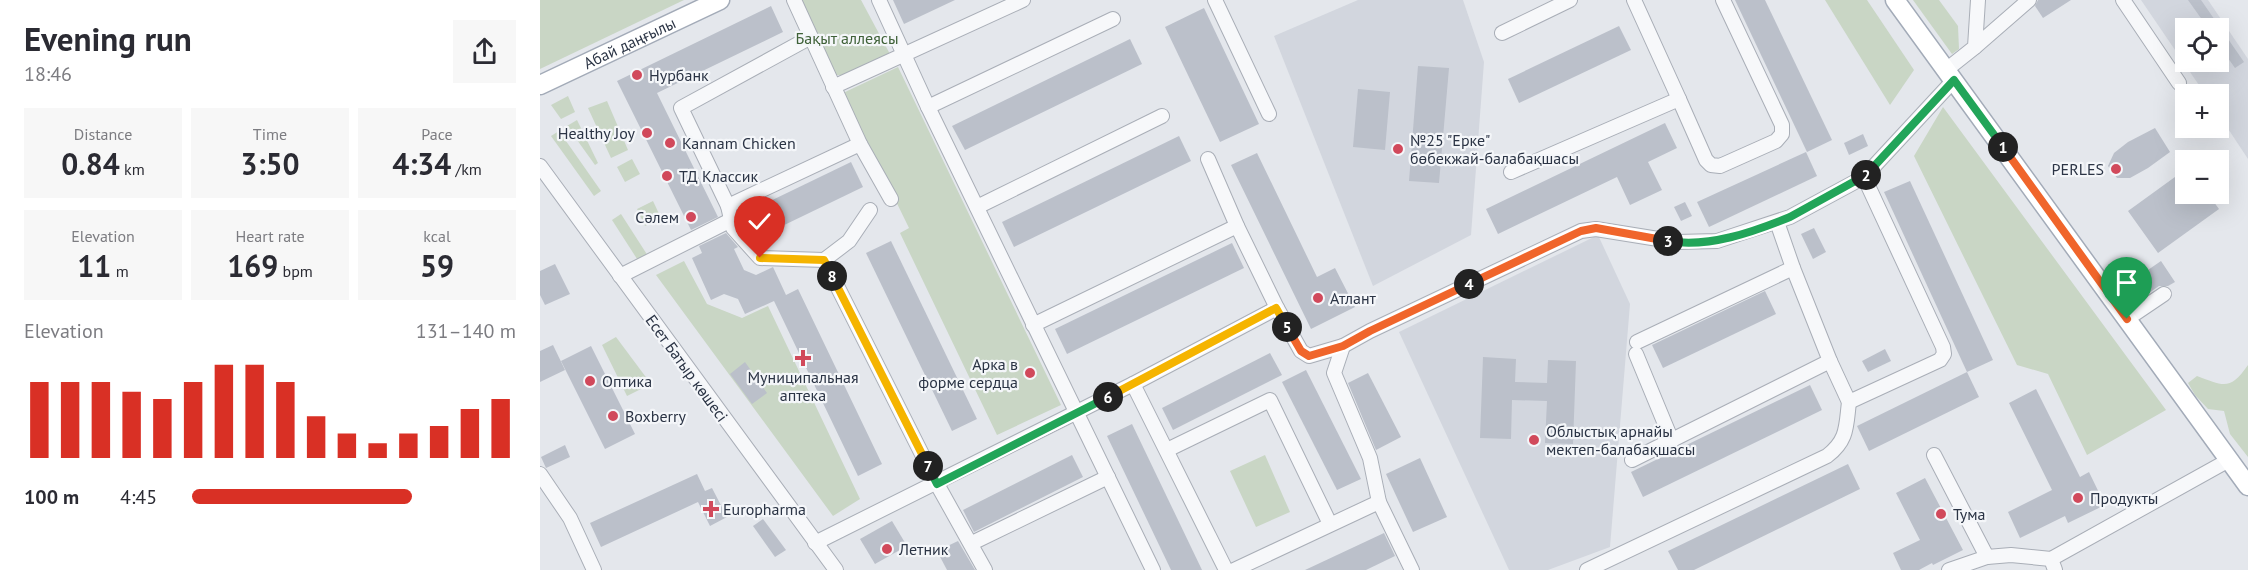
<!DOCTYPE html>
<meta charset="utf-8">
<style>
:root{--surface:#fff;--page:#f7f7f7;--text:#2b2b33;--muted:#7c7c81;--accent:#d93025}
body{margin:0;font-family:"PT Sans",sans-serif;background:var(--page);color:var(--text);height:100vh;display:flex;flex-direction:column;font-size:22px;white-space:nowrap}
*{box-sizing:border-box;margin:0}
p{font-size:20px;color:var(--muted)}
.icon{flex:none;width:33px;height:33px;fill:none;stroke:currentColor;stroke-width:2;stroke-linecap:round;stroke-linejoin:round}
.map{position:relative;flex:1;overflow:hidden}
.side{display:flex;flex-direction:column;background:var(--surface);width:540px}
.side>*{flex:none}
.fabs{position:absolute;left:1635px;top:18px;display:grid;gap:12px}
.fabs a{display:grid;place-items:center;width:54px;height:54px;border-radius:0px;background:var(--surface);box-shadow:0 6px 24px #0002;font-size:30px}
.pin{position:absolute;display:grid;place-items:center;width:51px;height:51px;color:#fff;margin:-62px -26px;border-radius:50% 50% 50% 0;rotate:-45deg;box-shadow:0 0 6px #0007}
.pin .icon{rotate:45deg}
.km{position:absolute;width:30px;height:30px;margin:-15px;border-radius:50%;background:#222;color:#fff;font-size:16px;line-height:30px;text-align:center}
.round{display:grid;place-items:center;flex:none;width:63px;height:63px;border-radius:0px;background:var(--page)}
.summary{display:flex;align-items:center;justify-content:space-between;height:102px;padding:0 24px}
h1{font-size:33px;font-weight:800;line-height:45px}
.stats{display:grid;grid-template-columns:repeat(3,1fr);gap:9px;height:102px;padding:6px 24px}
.stats div{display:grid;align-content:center;border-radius:0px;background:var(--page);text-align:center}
.stats b{font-size:30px;font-weight:800}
.stats small{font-size:16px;font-weight:400}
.stats p{font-size:16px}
.chart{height:168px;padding:12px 24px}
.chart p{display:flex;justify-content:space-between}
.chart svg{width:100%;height:108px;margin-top:6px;stroke:var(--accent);stroke-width:6}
ul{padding:0 24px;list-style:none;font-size:20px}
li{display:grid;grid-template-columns:96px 72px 1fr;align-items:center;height:45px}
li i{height:15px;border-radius:8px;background:var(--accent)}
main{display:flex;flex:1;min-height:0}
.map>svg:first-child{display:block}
.built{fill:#d2d6de;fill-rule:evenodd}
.green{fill:#c9d6c5}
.building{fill:#bbc0ca}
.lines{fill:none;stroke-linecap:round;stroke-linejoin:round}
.minor-casing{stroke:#a9aeb7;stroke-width:16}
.major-casing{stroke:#a3abb8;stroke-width:21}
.minor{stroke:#f7f8fa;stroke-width:14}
.major{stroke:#fff;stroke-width:18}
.split-1-casing{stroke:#fff;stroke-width:12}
.split-2-casing{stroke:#fff;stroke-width:12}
.split-3-casing{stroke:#fff;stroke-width:12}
.split-4-casing{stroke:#fff;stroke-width:12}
.split-5-casing{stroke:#fff;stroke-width:12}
.split-6-casing{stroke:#fff;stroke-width:12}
.split-7-casing{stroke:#fff;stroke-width:12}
.split-8-casing{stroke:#fff;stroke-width:12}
.split-9-casing{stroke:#fff;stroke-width:12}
.split-1{stroke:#f0652b;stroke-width:8}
.split-2{stroke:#22a559;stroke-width:8}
.split-3{stroke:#22a559;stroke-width:8}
.split-4{stroke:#f0652b;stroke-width:8}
.split-5{stroke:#f0652b;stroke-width:8}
.split-6{stroke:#f5b400;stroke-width:8}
.split-7{stroke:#22a559;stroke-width:8}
.split-8{stroke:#f5b400;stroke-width:8}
.split-9{stroke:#f5b400;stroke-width:8}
.poi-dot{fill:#d1495b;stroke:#f4f6f9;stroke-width:2}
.labels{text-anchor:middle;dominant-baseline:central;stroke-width:4.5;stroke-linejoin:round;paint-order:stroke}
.park-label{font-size:16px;fill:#3f6138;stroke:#f4f6f9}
.street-label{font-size:16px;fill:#2b3445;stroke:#f4f6f9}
.poi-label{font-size:16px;fill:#2b3445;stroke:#f4f6f9;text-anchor:start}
</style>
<main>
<section class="side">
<div class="summary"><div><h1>Evening run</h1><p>18:46</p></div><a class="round"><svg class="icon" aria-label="share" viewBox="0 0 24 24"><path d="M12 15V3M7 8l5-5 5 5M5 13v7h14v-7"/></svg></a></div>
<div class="stats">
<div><p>Distance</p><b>0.84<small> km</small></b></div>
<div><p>Time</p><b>3:50</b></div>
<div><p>Pace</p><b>4:34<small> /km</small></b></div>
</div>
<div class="stats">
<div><p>Elevation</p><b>11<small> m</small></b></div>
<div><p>Heart rate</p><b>169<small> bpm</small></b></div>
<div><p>kcal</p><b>59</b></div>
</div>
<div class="chart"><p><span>Elevation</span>131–140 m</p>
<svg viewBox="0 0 160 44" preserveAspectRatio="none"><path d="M5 44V13M15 44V13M25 44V13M35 44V17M45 44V20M55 44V13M65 44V6M75 44V6M85 44V13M95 44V27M105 44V34M115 44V38M125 44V34M135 44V31M145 44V24M155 44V20"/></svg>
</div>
<ul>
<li><b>100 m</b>4:45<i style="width:68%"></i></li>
</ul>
</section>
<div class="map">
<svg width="1708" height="570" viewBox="0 0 1708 570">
<rect width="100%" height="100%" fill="#e4e7ec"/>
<g class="built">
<polygon points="818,0 923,0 944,62 931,235 833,286 734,36"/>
<path d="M 1601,0 L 1668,0 L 1708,59 L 1708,159 L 1679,115 L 1678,94 L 1665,94 ZM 1646,28 L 1678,28 L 1678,62 L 1646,62 Z"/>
<polygon points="1058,235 1090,304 1070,547 1008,570 969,570 859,332"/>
</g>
<g class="green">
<polygon points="0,0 144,0 0,69"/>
<polygon points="256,0 321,0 351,56 306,75 291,75"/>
<polygon points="1285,0 1327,0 1374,70 1350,105"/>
<polygon points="1373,0 1399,0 1418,26 1419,49 1412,54"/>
<polygon points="358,67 521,405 457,435 360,233 369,228 303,93"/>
<polygon points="28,96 35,112 21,119 11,105"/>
<polygon points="67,101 88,150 71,158 48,108"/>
<polygon points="1403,107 1626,410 1547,455 1508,374 1477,365 1374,156"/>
<polygon points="37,120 58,163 55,165 27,126"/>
<polygon points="19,131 61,191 54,196 11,136"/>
<polygon points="92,159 100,174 85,182 77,167"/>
<polygon points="113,201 121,218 105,226 97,209"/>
<polygon points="81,214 108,256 99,262 72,220"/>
<polygon points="144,261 167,304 202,318 228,306 320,499 293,516 116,275"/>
<polygon points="76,337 111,384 87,396 62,345"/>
<path d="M 1708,365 L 1708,457 L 1690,434 L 1684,411 L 1668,409 L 1655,395 L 1648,383 L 1657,376 C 1684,386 1690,391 1708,365 Z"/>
<polygon points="725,455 750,512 716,527 690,471"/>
</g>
<g class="building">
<polygon points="353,0 415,0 364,24"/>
<polygon points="1195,0 1225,0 1292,140 1267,152"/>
<polygon points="1498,0 1531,0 1503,18 1495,6"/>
<polygon points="1648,0 1661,0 1704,62 1695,68 1678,44 1678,28 1668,28"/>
<polygon points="231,6 243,32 117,93 178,217 151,230 77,81"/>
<polygon points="664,8 719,124 680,142 625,27"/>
<polygon points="1079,26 1091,50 979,103 968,79"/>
<polygon points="590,39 602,64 425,150 412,126"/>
<polygon points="878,66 909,68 899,183 869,181"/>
<polygon points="818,89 850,92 845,150 813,147"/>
<polygon points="1125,123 1137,148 1108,162 1122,190 1090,205 1077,177 958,234 946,209"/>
<polygon points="1615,128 1630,152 1608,168 1590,178 1577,178 1568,166 1574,153 1588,142"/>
<polygon points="1323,134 1328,146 1309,155 1304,143"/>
<polygon points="639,136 651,161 474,247 462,222"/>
<polygon points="1266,152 1277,176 1169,227 1157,202"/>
<polygon points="717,153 777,277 795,268 815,307 771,329 691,165"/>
<polygon points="311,162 323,187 215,239 201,224 199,216"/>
<polygon points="1646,169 1646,194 1668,194 1679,209 1618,253 1588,211"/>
<polygon points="1370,181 1453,360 1427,372 1344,192"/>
<polygon points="1145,202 1152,216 1141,221 1134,207"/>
<polygon points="1274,228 1286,252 1273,259 1261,234"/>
<polygon points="186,233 198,247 194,249 204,270 216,275 233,267 246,295 258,289 342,464 318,476 234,301 205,314 198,299 184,294 171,300 152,258 162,253 159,246"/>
<polygon points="351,241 437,419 412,431 326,253"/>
<polygon points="692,243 704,268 527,354 515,329"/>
<polygon points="1621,261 1635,282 1628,286 1619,286 1603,297 1592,281"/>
<polygon points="15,264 30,294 5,305 0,295 0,271"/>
<polygon points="1225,291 1236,314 1123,368 1112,345"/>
<polygon points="13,345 25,370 0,382 0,351"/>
<polygon points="51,346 95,434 65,449 21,361"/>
<polygon points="1345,349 1351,361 1328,372 1322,361"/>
<polygon points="730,353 742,375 633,430 622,408"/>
<polygon points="943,357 976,359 975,382 1007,383 1008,360 1036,361 1033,444 1005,443 1007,401 972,400 971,439 940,438"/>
<polygon points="205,362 227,393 212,404 190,374"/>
<polygon points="766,370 821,479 797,490 742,382"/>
<polygon points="1427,372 1439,397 1329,451 1317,426"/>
<polygon points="828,373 861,437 836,450 808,383"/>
<polygon points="1270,385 1282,410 1103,497 1091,472"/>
<polygon points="1496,389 1540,477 1549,472 1565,505 1528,523 1525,516 1480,538 1468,512 1512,490 1469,403"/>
<polygon points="592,424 662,570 631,570 567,436"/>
<polygon points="25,445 30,457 6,468 1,457"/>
<polygon points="532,455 543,477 434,532 423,510"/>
<polygon points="880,458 907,517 873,532 846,474"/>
<polygon points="1308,464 1320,489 1154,570 1138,570 1128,551"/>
<polygon points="157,474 165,491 172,488 187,517 170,526 158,502 61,547 50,523"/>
<polygon points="1385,478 1423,550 1393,565 1392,563 1379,570 1361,570 1353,553 1380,540 1356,493"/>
<polygon points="223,519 246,550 235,557 213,526"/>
<polygon points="352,521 367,546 335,564 320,539"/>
<polygon points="844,533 855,556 826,570 765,570"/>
<polygon points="418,541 435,570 407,570 397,551"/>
</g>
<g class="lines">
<g class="minor-casing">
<g id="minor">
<polyline points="254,0 320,144 351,199"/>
<polyline points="339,0 388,107 613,570"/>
<polyline points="675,0 729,114"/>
<polyline points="1583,0 1639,83"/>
<polyline points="962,33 1030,0"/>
<polyline points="269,38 141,108 188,206 193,228 220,258 284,260 309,241 330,210"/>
<polyline points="1435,47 1489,0"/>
<polyline points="1406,70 1435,47 1438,0"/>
<polyline points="293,87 483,0"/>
<polyline points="1139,99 1166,160 1171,165 1180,166 1236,141 1242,134 1242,125 1183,0"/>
<polyline points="388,107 573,19"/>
<polyline points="668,159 697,226 737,308 761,351 769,356 803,346 830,331 1041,231 1056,229 1137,242 1177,241 1250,217 1324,177 1414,80"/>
<polyline points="0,166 296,570"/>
<polyline points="971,172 1139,99 1094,0"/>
<polyline points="188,206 320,144"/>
<polyline points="437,207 622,116"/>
<polyline points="284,260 397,484 445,570"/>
<polyline points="80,276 191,220"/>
<polyline points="1587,319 1624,294"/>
<polyline points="493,325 697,226"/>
<polyline points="1097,342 1253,268"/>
<polyline points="803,346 794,373 830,458 839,502 872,570"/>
<polyline points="1096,354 1132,441"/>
<polyline points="1290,361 1309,402 1400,360 1404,354 1403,347 1324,177"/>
<polyline points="593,384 686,570"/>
<polyline points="627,450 730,400 790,524"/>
<polyline points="1394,455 1447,557"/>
<polyline points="1092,460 1290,361 1253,268 1237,222"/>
<polyline points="0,474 30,518 54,570"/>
<polyline points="275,543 593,384 737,308"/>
<polyline points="432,543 568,477"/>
<polyline points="694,570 839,502"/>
<path d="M 1047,570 L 1287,456 C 1308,440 1306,426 1309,402"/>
<polyline points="1409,570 1447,557 1471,555 1511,559"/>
<polyline points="1515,570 1511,559 1689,460"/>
</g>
</g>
<g class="major-casing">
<g id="major">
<polyline points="1355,0 1708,486"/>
<path id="s1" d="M 0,85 L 180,0"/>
</g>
</g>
<use href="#minor" class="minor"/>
<use href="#major" class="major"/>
</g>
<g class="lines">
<g class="split-1-casing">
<polyline id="split-1" points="1463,147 1587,319"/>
</g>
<g class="split-2-casing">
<polyline id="split-2" points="1326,175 1414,80 1463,147"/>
</g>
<g class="split-3-casing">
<path id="split-3" d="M 1128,241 C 1169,248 1213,232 1250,217 L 1326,175"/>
</g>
<g class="split-4-casing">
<polyline id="split-4" points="929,284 1041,231 1056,228 1128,241"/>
</g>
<g class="split-5-casing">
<polyline id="split-5" points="747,327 761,351 769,356 803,346 830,331 929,284"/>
</g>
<g class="split-6-casing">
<polyline id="split-6" points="568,397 736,308 747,327"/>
</g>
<g class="split-7-casing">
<polyline id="split-7" points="388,466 397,484 568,397"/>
</g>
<g class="split-8-casing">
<polyline id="split-8" points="292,276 388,466"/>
</g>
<g class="split-9-casing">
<polyline id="split-9" points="220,258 284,260 292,276"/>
</g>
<use href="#split-1" class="split-1"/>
<use href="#split-2" class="split-2"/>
<use href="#split-3" class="split-3"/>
<use href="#split-4" class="split-4"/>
<use href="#split-5" class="split-5"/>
<use href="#split-6" class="split-6"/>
<use href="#split-7" class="split-7"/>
<use href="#split-8" class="split-8"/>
<use href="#split-9" class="split-9"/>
</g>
<g class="poi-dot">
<circle cx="97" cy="75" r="6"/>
<circle cx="107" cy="133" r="6"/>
<circle cx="130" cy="143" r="6"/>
<circle cx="858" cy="149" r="6"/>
<circle cx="1576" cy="169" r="6"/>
<circle cx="127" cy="176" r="6"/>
<circle cx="151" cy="217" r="6"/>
<circle cx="778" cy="298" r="6"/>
<path d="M260 349h6v6h6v6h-6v6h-6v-6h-6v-6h6z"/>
<circle cx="490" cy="373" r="6"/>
<circle cx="50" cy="381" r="6"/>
<circle cx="73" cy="416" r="6"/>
<circle cx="994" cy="440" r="6"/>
<circle cx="1538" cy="498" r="6"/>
<path d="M168 500h6v6h6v6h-6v6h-6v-6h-6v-6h6z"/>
<circle cx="1401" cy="514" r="6"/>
<circle cx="347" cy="549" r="6"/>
</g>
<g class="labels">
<g class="park-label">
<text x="307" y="38">Бақыт аллеясы</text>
</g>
<g class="street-label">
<text stroke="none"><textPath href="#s1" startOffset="99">Абай даңғылы</textPath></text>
<text transform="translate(147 368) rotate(54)">Есет Батыр көшесі</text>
</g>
<g class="poi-label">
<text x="109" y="75">Нурбанк</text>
<text x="95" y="133" text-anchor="end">Healthy Joy</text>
<text x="870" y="140">№25 "Ерке"<tspan x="870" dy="18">бөбекжай-балабақшасы</tspan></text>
<text x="142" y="143">Kannam Chicken</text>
<text x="1564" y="169" text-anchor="end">PERLES</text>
<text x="139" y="176">ТД Классик</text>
<text x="139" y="217" text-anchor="end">Сәлем</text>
<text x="790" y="298">Атлант</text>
<text x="478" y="364" text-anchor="end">Арка в<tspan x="478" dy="18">форме сердца</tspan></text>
<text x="263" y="377" text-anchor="middle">Муниципальная<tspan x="263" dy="18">аптека</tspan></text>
<text x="62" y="381">Оптика</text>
<text x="85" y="416">Boxberry</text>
<text x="1006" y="431">Облыстық арнайы<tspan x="1006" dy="18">мектеп-балабақшасы</tspan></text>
<text x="1550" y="498">Продукты</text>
<text x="183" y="509">Europharma</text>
<text x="1413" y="514">Тума</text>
<text x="359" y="549">Летник</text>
</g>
</g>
</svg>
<div class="fabs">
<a><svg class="icon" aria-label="locate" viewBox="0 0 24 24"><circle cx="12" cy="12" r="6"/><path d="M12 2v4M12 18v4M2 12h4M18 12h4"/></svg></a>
<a>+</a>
<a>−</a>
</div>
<div class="pin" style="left:1587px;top:319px;background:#1e9e55"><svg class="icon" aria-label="arrive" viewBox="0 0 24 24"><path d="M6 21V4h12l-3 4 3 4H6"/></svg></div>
<div class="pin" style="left:220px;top:258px;background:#d93025"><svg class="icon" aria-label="check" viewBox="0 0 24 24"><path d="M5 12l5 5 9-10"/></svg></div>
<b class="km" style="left:1463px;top:147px">1</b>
<b class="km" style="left:1326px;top:175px">2</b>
<b class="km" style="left:1128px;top:241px">3</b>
<b class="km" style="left:929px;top:284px">4</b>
<b class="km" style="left:747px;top:327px">5</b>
<b class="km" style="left:568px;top:397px">6</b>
<b class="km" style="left:388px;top:466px">7</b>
<b class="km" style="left:292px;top:276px">8</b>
</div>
</main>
